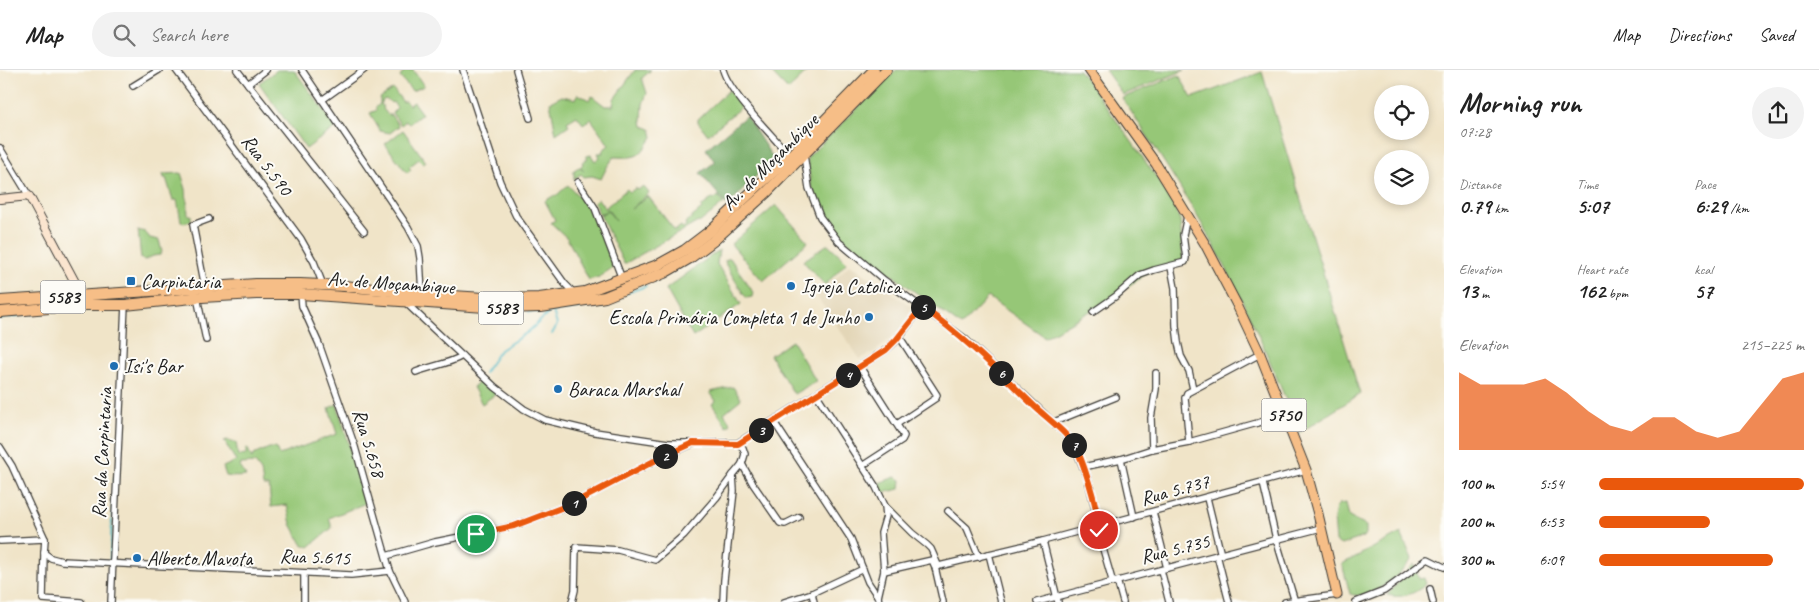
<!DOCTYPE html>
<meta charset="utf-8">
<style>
:root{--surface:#fff;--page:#f2f2f2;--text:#222;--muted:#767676;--line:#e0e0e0;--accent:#ea580c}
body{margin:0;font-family:Caveat,sans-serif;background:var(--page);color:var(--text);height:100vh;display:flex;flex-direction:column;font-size:19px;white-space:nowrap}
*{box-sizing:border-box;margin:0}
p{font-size:16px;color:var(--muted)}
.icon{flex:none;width:28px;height:28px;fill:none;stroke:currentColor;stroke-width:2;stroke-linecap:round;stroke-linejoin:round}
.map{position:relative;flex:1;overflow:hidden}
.details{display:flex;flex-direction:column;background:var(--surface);width:375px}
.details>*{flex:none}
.controls{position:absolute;left:1374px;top:15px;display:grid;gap:10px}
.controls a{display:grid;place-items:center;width:55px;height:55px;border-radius:50%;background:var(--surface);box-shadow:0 2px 8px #0003;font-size:25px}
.pin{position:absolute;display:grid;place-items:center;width:42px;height:42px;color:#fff;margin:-21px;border:2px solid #fff;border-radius:50%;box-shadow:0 1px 5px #0007}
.km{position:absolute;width:25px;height:25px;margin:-12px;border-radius:50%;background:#222;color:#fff;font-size:14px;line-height:25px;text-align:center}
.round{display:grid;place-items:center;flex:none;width:52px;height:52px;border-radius:26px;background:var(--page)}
.headline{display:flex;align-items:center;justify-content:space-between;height:85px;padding:0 15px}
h1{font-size:28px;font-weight:800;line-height:38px}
.figures{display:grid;grid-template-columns:repeat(3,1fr);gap:8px;height:85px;padding:5px 15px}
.figures div{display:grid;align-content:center}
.figures b{font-size:21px;font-weight:800}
.figures small{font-size:14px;font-weight:400}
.figures p{font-size:14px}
.chart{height:140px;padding:10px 15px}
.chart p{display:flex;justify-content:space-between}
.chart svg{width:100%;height:90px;margin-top:5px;fill:var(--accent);opacity:.7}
ul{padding:0 15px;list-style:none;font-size:16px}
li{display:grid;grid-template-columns:80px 60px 1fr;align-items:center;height:38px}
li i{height:12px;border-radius:6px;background:var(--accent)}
header{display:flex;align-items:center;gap:30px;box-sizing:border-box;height:70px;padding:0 25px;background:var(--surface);border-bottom:1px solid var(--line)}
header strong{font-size:24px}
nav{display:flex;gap:28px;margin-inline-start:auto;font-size:18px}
.search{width:350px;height:45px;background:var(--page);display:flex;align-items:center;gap:12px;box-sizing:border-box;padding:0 18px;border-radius:28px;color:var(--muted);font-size:19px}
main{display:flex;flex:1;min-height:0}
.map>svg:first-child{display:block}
.built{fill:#e3d6b7}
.green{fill:#96c777;stroke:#59724a}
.forest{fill:#78ac68;stroke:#4a6442}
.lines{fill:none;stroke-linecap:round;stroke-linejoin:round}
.stream{stroke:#49b7c4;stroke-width:2}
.street-casing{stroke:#3c3a36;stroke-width:8}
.secondary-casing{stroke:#3c3a36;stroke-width:10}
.primary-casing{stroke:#3c3a36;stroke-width:11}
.highway-casing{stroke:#3c3a36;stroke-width:12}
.street{stroke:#fff;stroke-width:5.5}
.secondary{stroke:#fbe5cf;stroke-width:8}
.primary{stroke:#f6be87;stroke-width:9}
.highway{stroke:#f6be87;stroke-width:10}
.route-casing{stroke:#fff;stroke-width:10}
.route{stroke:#ea580c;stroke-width:6}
.poi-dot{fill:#1f6fb2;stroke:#fdfcf7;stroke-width:2}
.labels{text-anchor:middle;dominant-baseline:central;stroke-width:4;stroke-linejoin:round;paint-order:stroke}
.shield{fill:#fdfcf7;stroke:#605f5e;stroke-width:1}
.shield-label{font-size:19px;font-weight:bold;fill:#1c1c1c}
.street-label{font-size:20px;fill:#1c1c1c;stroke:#fdfcf7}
.poi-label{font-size:20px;fill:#1c1c1c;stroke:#fdfcf7;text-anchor:start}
</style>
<header>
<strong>Map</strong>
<div class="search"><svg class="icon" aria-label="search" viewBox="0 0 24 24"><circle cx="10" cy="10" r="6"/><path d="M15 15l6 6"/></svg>Search here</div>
<nav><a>Map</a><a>Directions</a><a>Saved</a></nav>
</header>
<main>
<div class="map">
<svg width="1444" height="532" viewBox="0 0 1444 532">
<rect width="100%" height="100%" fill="#fdfcf7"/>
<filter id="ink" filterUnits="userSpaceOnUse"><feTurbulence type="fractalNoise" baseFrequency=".02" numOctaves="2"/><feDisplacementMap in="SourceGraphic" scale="10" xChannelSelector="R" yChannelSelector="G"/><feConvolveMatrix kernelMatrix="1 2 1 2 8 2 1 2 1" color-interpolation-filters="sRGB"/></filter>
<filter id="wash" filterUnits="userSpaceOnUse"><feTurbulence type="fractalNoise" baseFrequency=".0096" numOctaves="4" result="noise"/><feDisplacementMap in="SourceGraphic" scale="20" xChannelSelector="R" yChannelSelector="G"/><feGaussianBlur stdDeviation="1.12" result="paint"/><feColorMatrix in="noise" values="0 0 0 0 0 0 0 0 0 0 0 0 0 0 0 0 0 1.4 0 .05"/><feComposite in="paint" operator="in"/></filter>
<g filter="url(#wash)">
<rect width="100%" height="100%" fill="#f0e4c8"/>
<polygon class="built" points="850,194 912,237 903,257 876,281 860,289 817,227"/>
<g class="green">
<polygon points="277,0 294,0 336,57 306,79 259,13"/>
<polygon points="405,0 413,0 424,16 412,21 400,7"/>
<path d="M 635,0 L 651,0 L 642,8 L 647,23 L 643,34 L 642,50 L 643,56 L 651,59 L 653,67 C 638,87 640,88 614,87 L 607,97 L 601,109 L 592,106 L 584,107 L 581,104 L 574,109 L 574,100 L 579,97 L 584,101 L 580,97 L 583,94 L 582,92 L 588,89 L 586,86 L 591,85 L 595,91 L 600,87 L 598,83 L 603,83 L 602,81 L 609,75 L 591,49 L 583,54 L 577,46 L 567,52 L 569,55 L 556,64 L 550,32 L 562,26 L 576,29 L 578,24 L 589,30 L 592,26 L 605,36 L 613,36 L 614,29 Z"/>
<polygon points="769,0 809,0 788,20"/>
<polygon points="896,0 1079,0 1125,62 1163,117 1176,140 1180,150 1183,191 1153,199 1101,235 1045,267 988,227 961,256 845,170 823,145 811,116 807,88"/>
<polygon points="1105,0 1185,0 1123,25"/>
<path d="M 1262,2 L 1360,324 L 1299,363 C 1269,285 1235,209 1192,137 C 1170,100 1146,64 1122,28 L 1179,5 L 1192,28 Z"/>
<polygon points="393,19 403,32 405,31 409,35 413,32 422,44 409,54 406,51 401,55 392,43 397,38 393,32 391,33 388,30 384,29 381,34 384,38 383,39 388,45 391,45 399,56 390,63 380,61 370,43 377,40 375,38 380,34 380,28"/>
<polygon points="729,20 741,37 708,65 698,52 698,49"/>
<polygon points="403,60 426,92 423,94 419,89 409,97 411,100 407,103 385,74"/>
<polygon points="181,103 186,119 188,145 191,145 191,151 184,153 181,151 177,130 173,130 166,108 164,108 163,104"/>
<polygon points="568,115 584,132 600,161 612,186 612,198 599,207 589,210 567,168 551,153 555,150 545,131 553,126 557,125"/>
<polygon points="643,116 649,123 631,139 648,126 675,161 681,156 683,158 686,156 685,153 702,139 701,137 713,128 715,129 718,126 724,133 699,153 698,152 624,194 600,145 607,141 599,144 594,132 598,129 616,151 606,137 627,119 630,122 636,118 638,120"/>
<polygon points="776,135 808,172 763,211 731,174"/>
<polygon points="138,160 145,162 150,168 159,170 162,182 160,185 153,186 145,190 141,189"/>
<polygon points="828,174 847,192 825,215 803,191"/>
<polygon points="719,180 717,194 741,234 693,267 666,219"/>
<polygon points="730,188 751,219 753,223 752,227 747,228 744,225 726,195 725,190"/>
<polygon points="792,271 816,311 794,324 770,285"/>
<polygon points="482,309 497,323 482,334 473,317"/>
<polygon points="733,317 741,329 724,343 731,354 727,357 712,334 716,331 710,322"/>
<path d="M 337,334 L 366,433 L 329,448 L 332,458 L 309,477 L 302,474 L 291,454 L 287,435 L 271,437 L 269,416 L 263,416 L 261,401 L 255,393 L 241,394 L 240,398 L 246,406 C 239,407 234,407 226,406 L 223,397 L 236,391 L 224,371 L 227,370 L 231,372 L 236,372 L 238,386 L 246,385 L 246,378 L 248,379 L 252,389 L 253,385 L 269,378 L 276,378 L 279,385 L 337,364 L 329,338 Z"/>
<polygon points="895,407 901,410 900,419 882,423 879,413"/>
<polygon points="1346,433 1349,447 1366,456 1366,464 1364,467 1341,475 1336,472 1334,448 1336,437 1339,434"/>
<path d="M 1401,463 L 1412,489 C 1401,504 1371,532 1350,524 L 1342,494 Z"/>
<path d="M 1414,494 L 1419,509 L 1424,508 L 1426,514 C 1415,524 1402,529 1387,525 C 1398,515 1404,503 1414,494 Z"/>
</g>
<polygon class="forest" points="746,46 773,88 728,136 700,103 715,92 706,79"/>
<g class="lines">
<g class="stream">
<polyline points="624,224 646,216"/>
<polyline points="529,242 568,240 591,234"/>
<polyline points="0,249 22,245"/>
<polyline points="552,264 557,255 553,241"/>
<polyline points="484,303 500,280 528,262 551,241"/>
<polyline points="110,492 114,407"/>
</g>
</g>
</g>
<g filter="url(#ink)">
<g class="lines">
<g class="street-casing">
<g id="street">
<polyline points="176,0 301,169 314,192 323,215"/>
<polyline points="237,0 364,161"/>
<polyline points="302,0 408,157 418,176 420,188 422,224"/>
<polyline points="463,0 500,112 516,146 565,214 575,224"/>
<polyline points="516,0 530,48"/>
<path d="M 723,0 C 730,24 773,66 790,86"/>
<polyline points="248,14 266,0"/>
<polyline points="133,16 159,0"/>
<polyline points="322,30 364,0"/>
<polyline points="0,78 29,126"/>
<polyline points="804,85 809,118 820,147 839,172 884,210 964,268 1061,360 1074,375 1088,409 1097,447 1099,465 1112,510 1118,514 1123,532"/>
<polyline points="578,112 595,138 622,209"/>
<polyline points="1171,197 1175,218 1176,256 1178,272 1181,286 1189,301 1193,319"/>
<polyline points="205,217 193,155 209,149"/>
<polyline points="301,224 302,236 319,274 355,377 390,501 405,532"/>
<polyline points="197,227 206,270"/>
<polyline points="405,232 495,317 524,339 545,350 595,362 668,373 738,373 743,378 745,384 742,394 733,405 734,421 724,510 723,532"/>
<polyline points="1093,242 1116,226 1140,205 1154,200 1185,192 1186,188 1183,165 1187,146"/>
<polyline points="860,297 904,366 902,370 862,396"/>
<path d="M 416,302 C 431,296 449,294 462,286"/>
<polyline points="817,325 876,417 885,436 886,446 881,463 884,501 878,527 879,532"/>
<polyline points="774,352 851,469 868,512 878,527"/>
<polyline points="1054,352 1116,327"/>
<polyline points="897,354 936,328 937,325 899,266"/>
<polyline points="1189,372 1185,328 1187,323 1260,284"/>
<polyline points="738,373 886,280 896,271 922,237"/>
<polyline points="0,377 12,396 45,469 44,483 51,488 62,491 351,505 390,501"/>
<polyline points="1152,379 1151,348 1156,319 1156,303"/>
<polyline points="1121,389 1134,447"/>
<polyline points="742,394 753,414 780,453 785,454 799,447"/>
<polyline points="1083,397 1121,389 1152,379 1189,372 1261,352 1283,343"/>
<polyline points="1263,413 1276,469 1295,532"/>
<polyline points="1207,428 1221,485"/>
<polyline points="885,436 912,463 927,475 931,479 938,495"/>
<polyline points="948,441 967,458 979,487"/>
<polyline points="1153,442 1167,498"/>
<polyline points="0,471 45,469"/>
<polyline points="1043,471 1058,532"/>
<polyline points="44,483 43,529 81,532"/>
<polyline points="989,484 1001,532"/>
<polyline points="1217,485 1229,532"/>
<polyline points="386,486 435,472 514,456 574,433 658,389 692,374"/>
<polyline points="935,497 1043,471 1306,400"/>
<polyline points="1161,500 1169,532"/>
<polyline points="884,501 932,490 935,497 943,532"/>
<polyline points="1430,519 1433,532"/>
<polyline points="812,523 814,532"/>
<polyline points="111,532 125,235"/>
<polyline points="304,532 304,503"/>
<polyline points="572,532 575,520 576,477 618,480 655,490 684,465 716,428 733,405"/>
<polyline points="784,532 812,523 863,499"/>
<polyline points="1037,532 1321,458"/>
<polyline points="1285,532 1337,525"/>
<polyline points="1356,532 1384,521 1428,489 1444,497"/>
</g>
</g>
<g class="secondary-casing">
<polyline id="secondary" points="0,129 29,126 84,229"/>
</g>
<g class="primary-casing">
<polyline id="primary" points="1089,0 1156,94 1205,174 1237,235 1260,284 1306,400 1318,444 1337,525"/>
</g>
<g class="highway-casing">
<g id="highway">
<polyline points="0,231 256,214 300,214 344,216 422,224 499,229 539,228 585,222 658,195 685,180 710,161 790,86 874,0"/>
<polyline points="0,242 86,235 125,235 202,227 256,224 301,224 499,238 541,237 605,227 664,203 690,188 713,171 767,122 886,0"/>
</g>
</g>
<use href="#street" class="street"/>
<use href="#secondary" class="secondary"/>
<use href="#primary" class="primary"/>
<use href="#highway" class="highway"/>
</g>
</g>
<g class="lines" filter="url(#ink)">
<g class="route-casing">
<path id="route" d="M 476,464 L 514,456 L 574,433 L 658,389 L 693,373 L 738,374 L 886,280 L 896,270 L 922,237 C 962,265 996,299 1031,333 C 1045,347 1061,357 1073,373 C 1083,388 1099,442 1099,460"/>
</g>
<use href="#route" class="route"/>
</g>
<g class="poi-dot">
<rect x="126" y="206" width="10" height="10" rx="2.5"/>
<circle cx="791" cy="216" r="5"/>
<circle cx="869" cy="247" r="5"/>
<circle cx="114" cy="296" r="5"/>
<circle cx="558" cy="319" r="5"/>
<circle cx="137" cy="488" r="5"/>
</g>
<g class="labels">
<g class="shield">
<rect x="40.5" y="210.5" width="45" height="33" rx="4"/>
<rect x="478.5" y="221.5" width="45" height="33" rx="4"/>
<rect x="1261.5" y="328.5" width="45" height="33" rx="4"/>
</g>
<g class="shield-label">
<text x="63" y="227">5583</text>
<text x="501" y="238">5583</text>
<text x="1284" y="345">5750</text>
</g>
<g class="street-label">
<text transform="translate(770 92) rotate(-45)">Av. de Moçambique</text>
<text transform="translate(267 95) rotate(53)">Rua 5.590</text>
<text transform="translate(391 213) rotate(4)">Av. de Moçambique</text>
<text transform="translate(369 373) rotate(73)">Rua 5.658</text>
<text transform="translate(102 383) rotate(-87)">Rua da Carpintaria</text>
<text transform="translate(1175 420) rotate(-15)">Rua 5.737</text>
<text transform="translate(1175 479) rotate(-14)">Rua 5.735</text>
<text transform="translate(315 487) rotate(2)">Rua 5.615</text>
</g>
<g class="poi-label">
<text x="141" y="211">Carpintaria</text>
<text x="801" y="216">Igreja Catolica</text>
<text x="859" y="247" text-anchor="end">Escola Primária Completa 1 de Junho</text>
<text x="124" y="296">Isi's Bar</text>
<text x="568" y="319">Baraca Marshal</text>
<text x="147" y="488">Alberto Mavota</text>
</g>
</g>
</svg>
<div class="controls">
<a><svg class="icon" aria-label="locate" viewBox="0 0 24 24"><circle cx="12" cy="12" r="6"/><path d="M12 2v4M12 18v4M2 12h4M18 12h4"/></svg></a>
<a><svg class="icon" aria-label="layers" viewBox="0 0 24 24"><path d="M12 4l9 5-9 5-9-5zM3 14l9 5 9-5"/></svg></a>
</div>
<div class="pin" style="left:476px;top:464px;background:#1e9e55"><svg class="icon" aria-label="arrive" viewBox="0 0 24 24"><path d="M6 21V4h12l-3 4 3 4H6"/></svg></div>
<div class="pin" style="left:1099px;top:460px;background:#d93025"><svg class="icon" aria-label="check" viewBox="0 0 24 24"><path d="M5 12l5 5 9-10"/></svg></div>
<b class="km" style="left:574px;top:433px">1</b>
<b class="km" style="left:665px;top:386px">2</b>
<b class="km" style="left:761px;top:360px">3</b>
<b class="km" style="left:848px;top:305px">4</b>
<b class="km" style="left:923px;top:237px">5</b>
<b class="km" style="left:1001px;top:303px">6</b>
<b class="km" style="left:1074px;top:375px">7</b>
</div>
<section class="details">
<div class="headline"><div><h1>Morning run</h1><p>07:28</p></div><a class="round"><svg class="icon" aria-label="share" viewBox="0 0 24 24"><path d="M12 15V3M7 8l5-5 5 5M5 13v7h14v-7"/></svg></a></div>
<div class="figures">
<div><p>Distance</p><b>0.79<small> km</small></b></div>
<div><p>Time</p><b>5:07</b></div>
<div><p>Pace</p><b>6:29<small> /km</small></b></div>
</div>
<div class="figures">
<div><p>Elevation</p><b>13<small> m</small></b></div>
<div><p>Heart rate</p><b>162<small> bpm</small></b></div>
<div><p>kcal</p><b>57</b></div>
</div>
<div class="chart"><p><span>Elevation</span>215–225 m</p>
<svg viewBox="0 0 160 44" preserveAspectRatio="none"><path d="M0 44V6L10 12L20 12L30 12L40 9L50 16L60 25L70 32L80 35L90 28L100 28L110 35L120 38L130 35L140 22L150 9L160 6V44z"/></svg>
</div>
<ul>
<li><b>100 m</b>5:54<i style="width:100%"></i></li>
<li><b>200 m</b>6:53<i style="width:54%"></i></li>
<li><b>300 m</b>6:09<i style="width:85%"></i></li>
</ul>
</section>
</main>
